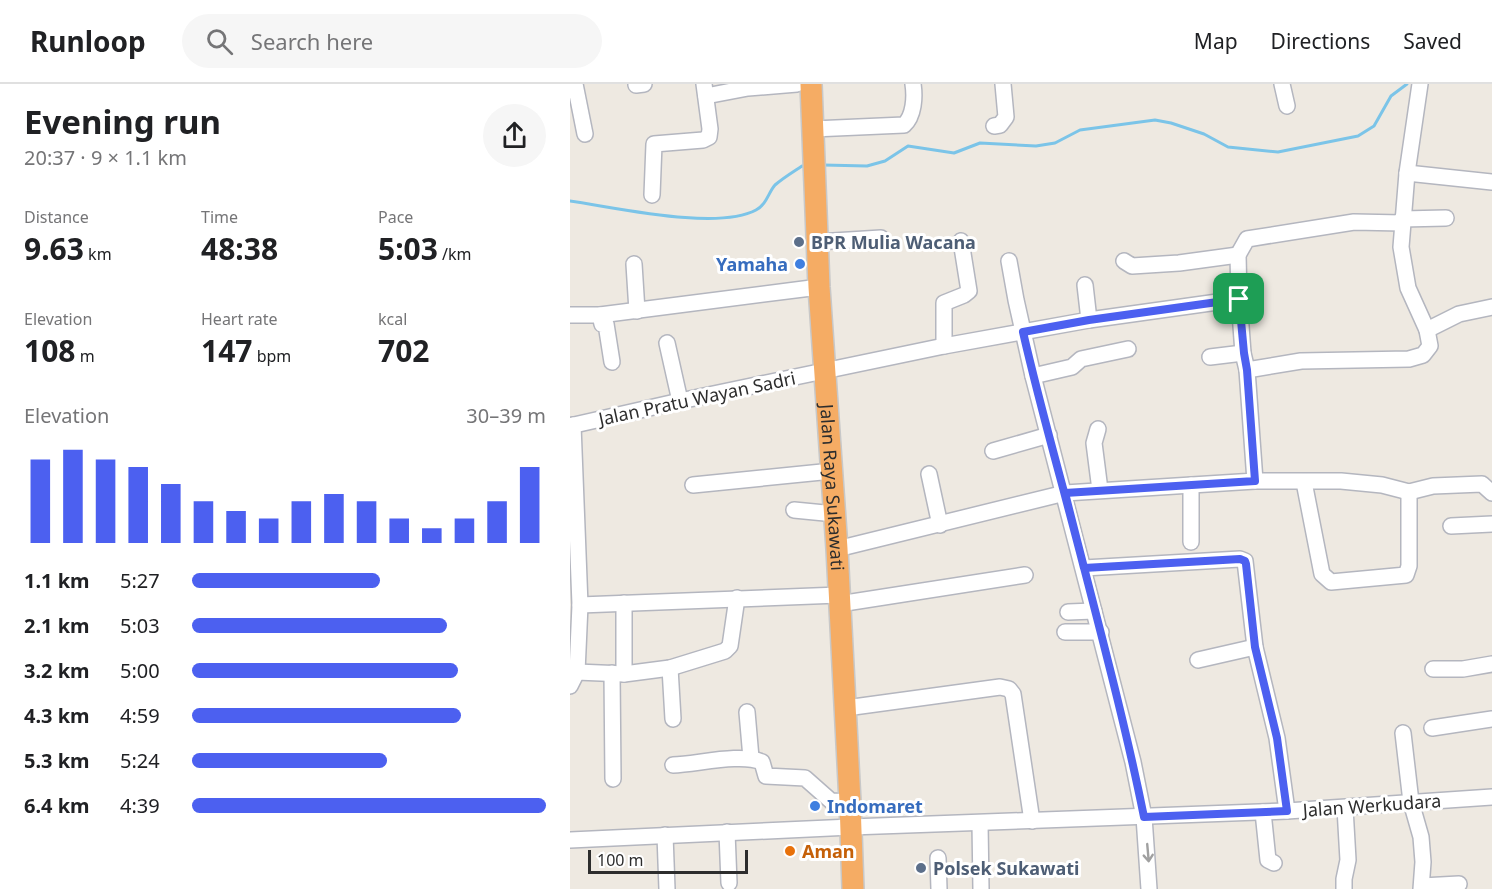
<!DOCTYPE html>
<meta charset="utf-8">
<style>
:root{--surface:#fff;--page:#f6f6f6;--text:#202124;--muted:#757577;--line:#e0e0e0;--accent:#4c60f0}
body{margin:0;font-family:"Noto Sans",sans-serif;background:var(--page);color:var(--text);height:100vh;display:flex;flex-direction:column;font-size:22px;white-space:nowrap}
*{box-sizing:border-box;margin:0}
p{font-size:20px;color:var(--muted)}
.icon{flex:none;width:33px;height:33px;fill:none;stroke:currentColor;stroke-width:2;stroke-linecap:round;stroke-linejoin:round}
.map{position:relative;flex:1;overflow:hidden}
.sheet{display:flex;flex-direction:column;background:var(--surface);width:570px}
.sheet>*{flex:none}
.scale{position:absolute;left:18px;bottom:15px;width:160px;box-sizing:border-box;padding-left:6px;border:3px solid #2d2d2d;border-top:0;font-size:16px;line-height:21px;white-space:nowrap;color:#2d2d2d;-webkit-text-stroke:4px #fff;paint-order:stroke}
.pin{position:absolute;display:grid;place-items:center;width:51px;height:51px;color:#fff;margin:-26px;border-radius:12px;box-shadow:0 3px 9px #0006}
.round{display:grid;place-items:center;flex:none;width:63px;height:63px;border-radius:32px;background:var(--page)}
.head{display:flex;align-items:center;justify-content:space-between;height:102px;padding:0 24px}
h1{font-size:33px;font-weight:700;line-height:45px}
.figures{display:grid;grid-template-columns:repeat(3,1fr);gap:9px;height:102px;padding:6px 24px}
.figures div{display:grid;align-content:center}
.figures b{font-size:30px;font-weight:700}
.figures small{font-size:16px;font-weight:400}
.figures p{font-size:16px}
.chart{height:168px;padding:12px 24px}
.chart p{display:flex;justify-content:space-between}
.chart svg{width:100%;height:108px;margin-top:6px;stroke:var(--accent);stroke-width:6}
ul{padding:0 24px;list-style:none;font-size:20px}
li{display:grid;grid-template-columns:96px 72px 1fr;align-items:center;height:45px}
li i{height:15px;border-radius:8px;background:var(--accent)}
header{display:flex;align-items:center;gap:36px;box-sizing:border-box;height:84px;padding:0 30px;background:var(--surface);border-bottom:2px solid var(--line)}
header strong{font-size:28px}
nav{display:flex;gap:33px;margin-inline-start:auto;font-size:21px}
.search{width:420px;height:54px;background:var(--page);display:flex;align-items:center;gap:15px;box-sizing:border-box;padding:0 21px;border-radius:33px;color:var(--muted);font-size:22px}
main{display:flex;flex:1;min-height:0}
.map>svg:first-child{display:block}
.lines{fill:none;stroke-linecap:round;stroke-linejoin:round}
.stream{stroke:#7bc4e8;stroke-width:3}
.minor-casing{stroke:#b4b6bf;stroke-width:18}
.highway-casing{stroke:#c8c8c8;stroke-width:24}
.minor{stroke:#fff;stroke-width:15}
.highway{stroke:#f5ac64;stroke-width:21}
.oneway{stroke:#a0a0a0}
.route-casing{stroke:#fff;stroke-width:12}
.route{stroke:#4c60f0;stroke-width:8}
.service-dot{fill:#5c6f8a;stroke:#fff;stroke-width:2}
.shop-dot{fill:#3f7fe0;stroke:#fff;stroke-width:2}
.food-dot{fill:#e8710a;stroke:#fff;stroke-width:2}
.labels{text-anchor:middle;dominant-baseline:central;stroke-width:6;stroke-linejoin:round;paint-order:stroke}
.service-label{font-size:18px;font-weight:bold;fill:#4e5e75;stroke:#fff;text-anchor:start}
.shop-label{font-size:18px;font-weight:bold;fill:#366cbe;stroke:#fff;text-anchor:end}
.street-label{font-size:18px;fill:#2d2d2d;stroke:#fff}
.food-label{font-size:18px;font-weight:bold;fill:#c56008;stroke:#fff;text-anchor:start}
</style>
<header>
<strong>Runloop</strong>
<div class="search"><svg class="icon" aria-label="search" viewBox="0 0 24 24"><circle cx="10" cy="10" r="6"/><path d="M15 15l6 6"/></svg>Search here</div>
<nav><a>Map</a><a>Directions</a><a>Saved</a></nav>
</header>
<main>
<section class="sheet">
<div class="head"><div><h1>Evening run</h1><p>20:37 · 9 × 1.1 km</p></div><a class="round"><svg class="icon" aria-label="share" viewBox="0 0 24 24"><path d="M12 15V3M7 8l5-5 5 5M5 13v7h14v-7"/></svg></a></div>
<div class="figures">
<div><p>Distance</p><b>9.63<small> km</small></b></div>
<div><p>Time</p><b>48:38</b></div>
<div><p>Pace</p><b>5:03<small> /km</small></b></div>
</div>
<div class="figures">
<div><p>Elevation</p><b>108<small> m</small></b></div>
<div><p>Heart rate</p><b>147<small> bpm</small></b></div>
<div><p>kcal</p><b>702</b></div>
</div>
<div class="chart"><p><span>Elevation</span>30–39 m</p>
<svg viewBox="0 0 160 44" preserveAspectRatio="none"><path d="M5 44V10M15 44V6M25 44V10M35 44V13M45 44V20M55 44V27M65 44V31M75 44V34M85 44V27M95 44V24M105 44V27M115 44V34M125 44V38M135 44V34M145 44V27M155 44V13"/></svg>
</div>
<ul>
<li><b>1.1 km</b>5:27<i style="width:53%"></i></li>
<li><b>2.1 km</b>5:03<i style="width:72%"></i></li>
<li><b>3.2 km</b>5:00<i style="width:75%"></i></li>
<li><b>4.3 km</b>4:59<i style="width:76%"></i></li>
<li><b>5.3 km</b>5:24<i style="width:55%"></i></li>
<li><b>6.4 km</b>4:39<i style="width:100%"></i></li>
</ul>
</section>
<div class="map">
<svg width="922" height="805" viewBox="0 0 922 805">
<rect width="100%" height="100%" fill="#eee9e1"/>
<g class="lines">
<g class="stream">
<polyline points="253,81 297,82 315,77 338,62 384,69 410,59 466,62 485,59 510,46 585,36 601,39 634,50 658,63 708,68 788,52 804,42 821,12 837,0"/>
<path d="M 0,117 C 44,123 147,147 186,126 C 197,120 198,109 205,101 C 213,94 223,88 232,82 L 237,82"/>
</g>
<g class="minor-casing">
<g id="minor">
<polyline points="5,0 15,50"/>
<polyline points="712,0 717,22"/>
<polyline points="66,1 74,0"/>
<polyline points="136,12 178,4 227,0"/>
<polyline points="424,42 430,41 436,33 433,0"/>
<path d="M 243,45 L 334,41 C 344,32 345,13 343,0"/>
<polyline points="837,89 922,98"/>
<polyline points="82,111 84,60 133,56 139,53 140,45 134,0"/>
<polyline points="832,135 876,134"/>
<polyline points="247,158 311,154"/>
<polyline points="439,177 446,216 463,292 563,678 574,733 579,805"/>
<polyline points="554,177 562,182 609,179 668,171"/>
<polyline points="64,180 67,227"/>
<polyline points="515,201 519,236"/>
<polyline points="0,231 30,231 249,203"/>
<polyline points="30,231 32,240 36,240 42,278"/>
<polyline points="857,246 889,230 922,223"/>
<polyline points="97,259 110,317"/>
<polyline points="374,262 374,219 394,211 399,207 391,157"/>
<polyline points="640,273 673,269"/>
<polyline points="677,286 673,269 669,215 668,171 677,155 784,138 832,139"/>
<polyline points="463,292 502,283 511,275 558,265"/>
<polyline points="0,342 110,317 374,262 519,236 669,215"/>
<polyline points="528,345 524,359 530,406"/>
<polyline points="423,367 479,351"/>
<polyline points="359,390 370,441"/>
<polyline points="685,397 771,397 812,401 839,408 863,402 912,400 922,409"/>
<polyline points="734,398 752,490 761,498 836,491 839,482 839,408"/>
<polyline points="123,401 262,387"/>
<polyline points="621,401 621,458"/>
<polyline points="224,426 265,430"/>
<polyline points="881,442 922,440"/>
<polyline points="267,465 495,409 685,397 677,286 731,277 839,275 853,271 860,262 857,246 838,204 831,163 837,89 850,0"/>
<polyline points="514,484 670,475 675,477 685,563 707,654 717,727"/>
<polyline points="54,519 54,590"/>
<polyline points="269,520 455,491"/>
<polyline points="10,521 269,511"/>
<polyline points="498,528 524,527"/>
<polyline points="495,548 531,548"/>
<polyline points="628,576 685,563"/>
<polyline points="100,584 103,635"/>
<polyline points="863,585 893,585 922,580"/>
<polyline points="7,588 54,590 100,584 155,567 160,562 167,514"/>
<polyline points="42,589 43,695"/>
<polyline points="0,602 7,588 10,521 3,341"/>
<polyline points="276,624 430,603 439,605 443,610 462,737"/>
<polyline points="177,628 181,674"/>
<polyline points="862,644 922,635"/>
<polyline points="833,649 841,718 851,753 853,778 851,805"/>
<path d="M 103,681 C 128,680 171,669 192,678 L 196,692 L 235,694 L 261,717 L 280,718"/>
<polyline points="693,728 698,776 704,779"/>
<polyline points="410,739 411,805"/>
<polyline points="157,748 159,799"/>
<polyline points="95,751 97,805"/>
<polyline points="0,756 281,743 717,727 922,713"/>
<polyline points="368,774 369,805"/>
<polyline points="852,802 889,800"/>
<polyline points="774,805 774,795 778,776 775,724"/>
</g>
</g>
<g class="highway-casing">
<g id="highway">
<path id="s1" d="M 241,0 L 249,203 L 267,465 L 280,718 L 283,805"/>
</g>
</g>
<use href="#minor" class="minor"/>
<use href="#highway" class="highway"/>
</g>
<defs><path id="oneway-shaft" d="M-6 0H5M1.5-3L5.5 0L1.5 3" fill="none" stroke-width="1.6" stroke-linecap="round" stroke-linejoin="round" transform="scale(1.5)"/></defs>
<use class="oneway" href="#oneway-shaft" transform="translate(578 769) rotate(85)"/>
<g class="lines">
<g class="route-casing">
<path id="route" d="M 669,215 L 674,269 L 677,286 L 685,397 L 495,409 C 522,517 552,624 574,733 L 717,727 L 707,654 L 685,563 L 676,480 L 675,477 L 670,475 L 514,484 C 494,405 471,327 453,248 L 519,236 L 669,215"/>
</g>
<use href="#route" class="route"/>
</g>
<g class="service-dot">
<circle cx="229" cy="158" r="6"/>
<circle cx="351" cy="784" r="6"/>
</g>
<g class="shop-dot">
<circle cx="230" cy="180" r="6"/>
<circle cx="245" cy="722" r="6"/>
</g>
<circle class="food-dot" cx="220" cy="767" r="6"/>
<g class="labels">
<g class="service-label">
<text x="241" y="158">BPR Mulia Wacana</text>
<text x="363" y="784">Polsek Sukawati</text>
</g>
<g class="shop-label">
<text x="218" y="180">Yamaha</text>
<text x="257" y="722" text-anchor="start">Indomaret</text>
</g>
<g class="street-label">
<text transform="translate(127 314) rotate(-12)">Jalan Pratu Wayan Sadri</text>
<text stroke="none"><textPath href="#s1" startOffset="404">Jalan Raya Sukawati</textPath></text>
<text transform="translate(802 721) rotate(-4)">Jalan Werkudara</text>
</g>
<g class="food-label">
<text x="232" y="767">Aman</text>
</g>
</g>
</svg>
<div class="scale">100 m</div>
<div class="pin" style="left:669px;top:215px;background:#1e9e55"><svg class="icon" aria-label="arrive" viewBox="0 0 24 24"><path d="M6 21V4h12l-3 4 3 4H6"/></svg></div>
</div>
</main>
